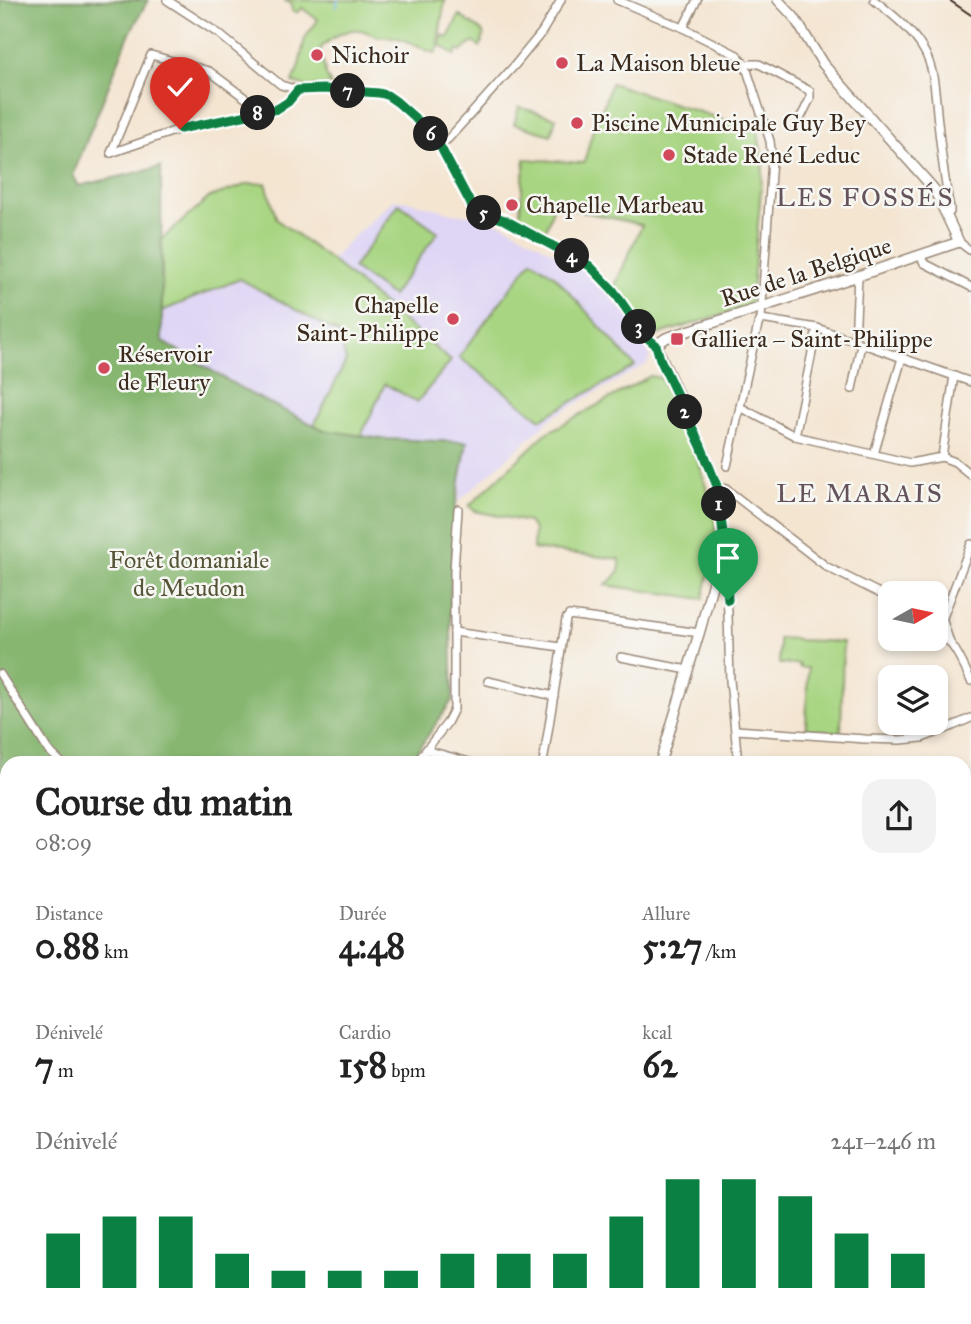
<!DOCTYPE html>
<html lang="fr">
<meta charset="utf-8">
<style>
:root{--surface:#fff;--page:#f2f2f2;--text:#222;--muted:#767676;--accent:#0b8043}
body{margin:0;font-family:"IM FELL Great Primer",serif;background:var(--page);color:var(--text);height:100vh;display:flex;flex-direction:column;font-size:26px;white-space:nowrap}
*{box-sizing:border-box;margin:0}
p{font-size:23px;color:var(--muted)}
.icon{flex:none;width:38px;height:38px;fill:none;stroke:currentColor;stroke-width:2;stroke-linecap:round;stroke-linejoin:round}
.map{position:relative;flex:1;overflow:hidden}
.drawer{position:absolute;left:0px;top:756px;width:971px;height:569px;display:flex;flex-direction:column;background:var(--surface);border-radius:21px 21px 0 0;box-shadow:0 4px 10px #0003}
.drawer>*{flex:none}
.needle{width:46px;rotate:81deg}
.tools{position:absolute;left:878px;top:581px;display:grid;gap:14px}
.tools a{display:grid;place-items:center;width:70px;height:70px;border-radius:14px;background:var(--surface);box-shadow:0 4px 10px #0003;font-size:35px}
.pin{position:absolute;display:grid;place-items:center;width:60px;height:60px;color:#fff;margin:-72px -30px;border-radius:50% 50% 50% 0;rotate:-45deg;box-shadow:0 0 7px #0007}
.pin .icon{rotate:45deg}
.km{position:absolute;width:35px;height:35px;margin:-18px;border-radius:50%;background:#222;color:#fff;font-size:19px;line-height:35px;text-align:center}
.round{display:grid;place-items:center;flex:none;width:74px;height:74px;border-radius:21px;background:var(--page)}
.headline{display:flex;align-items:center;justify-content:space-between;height:119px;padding:0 35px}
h1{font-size:38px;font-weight:700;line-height:52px}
.stats{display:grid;grid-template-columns:repeat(3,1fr);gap:10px;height:119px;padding:7px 35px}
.stats div{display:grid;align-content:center}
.stats b{font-size:35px;font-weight:700}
.stats small{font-size:19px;font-weight:400}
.stats p{font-size:19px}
.chart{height:196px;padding:14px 35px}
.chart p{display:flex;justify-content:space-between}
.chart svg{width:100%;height:126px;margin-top:7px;stroke:var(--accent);stroke-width:6}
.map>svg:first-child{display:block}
.built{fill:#dfd5f5}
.green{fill:#a8d582;stroke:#728050;stroke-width:2}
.forest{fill:#86b670;stroke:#607047;stroke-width:2}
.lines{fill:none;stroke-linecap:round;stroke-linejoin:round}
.stream{stroke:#71b7e8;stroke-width:2}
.minor-casing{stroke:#988878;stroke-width:10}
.tertiary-casing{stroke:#988878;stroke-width:12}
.primary-casing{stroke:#988878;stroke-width:14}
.minor{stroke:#fff;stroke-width:7}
.tertiary{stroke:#fff;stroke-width:9}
.primary{stroke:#fff;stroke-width:10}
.rail{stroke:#3b2a1e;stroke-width:2}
.route-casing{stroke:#fff;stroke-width:14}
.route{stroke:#0b8043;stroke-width:9}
.poi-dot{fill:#d1495b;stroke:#f6f6f2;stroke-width:2.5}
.labels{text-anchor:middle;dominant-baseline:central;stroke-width:5;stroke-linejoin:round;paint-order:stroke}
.poi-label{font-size:24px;fill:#3b2a1e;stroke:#f6f6f2;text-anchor:start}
.street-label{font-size:24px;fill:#3b2a1e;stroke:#f6f6f2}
.park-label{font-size:24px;fill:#565537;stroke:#f6f6f2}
.neighbourhood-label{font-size:26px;letter-spacing:2px;fill:#65535b;stroke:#f6f6f2}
</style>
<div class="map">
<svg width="971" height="1324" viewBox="0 0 971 1324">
<rect width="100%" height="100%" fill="#f6f6f2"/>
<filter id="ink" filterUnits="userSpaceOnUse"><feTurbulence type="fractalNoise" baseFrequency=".0143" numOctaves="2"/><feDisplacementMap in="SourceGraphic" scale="14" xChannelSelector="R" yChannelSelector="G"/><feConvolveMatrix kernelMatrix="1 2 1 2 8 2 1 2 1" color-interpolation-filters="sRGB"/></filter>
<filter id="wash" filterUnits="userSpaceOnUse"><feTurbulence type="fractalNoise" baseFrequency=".00686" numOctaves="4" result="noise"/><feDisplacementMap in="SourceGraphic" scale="28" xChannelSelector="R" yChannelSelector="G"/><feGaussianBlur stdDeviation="1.57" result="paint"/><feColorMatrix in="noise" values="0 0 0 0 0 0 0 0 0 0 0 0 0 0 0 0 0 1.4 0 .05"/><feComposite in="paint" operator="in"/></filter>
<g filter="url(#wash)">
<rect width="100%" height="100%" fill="#f4e5d1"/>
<polygon class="built" points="266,183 277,219 332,260 347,243 393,200 404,200 456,214 473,215 505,225 587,271 630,318 648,351 650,357 647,364 553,417 458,502 467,442 383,439 324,430 251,394 162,341 162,239 210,197 248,184"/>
<g class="green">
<path d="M 284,0 L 445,0 L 438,42 L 440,43 L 443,35 L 448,38 L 459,15 L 482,31 L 484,35 L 480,47 L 473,42 L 461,52 L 458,50 L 455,55 L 440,45 L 435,53 C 424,50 414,43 404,40 C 394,36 385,38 376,36 C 370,34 366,31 360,30 C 346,28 329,39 320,49 L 326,75 L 331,85 L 308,87 L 293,83 L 299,65 L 305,38 L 318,20 L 302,8 L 298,12 L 293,12 L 291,8 L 292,4 Z"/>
<polygon points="611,83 758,131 763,165 751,306 653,336 615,285 642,225 554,205 544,236 519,223 525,159 584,163 595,122 600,116"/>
<polygon points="519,107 556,118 551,135 514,124"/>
<polygon points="266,183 277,220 332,261 451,361 417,402 385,384 361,436 324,430 314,425 346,361 339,334 240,279 162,311 162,239 210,197 248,184"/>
<polygon points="399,204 438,232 392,296 353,268"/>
<polygon points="532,260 555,276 635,366 541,419 459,357"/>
<path d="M 650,376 L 661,378 L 700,465 L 714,516 L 717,539 L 703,599 L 605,585 C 616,577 621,573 620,559 L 533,549 L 534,529 L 528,522 L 475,511 L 469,506 L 545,434 Z"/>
<polygon points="779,638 797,639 798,640 843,642 841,732 806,729 808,668 800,668 799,664 779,664"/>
<polygon points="7,1095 7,1318 92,1318 88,1324 14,1324 2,1315 4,1312 0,1308 0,1104"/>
</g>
<g class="forest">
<polygon points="0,0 148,0 129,35 73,175 79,186 161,167 162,341 251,394 324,430 383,439 467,442 455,509 450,598 453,699 409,763 7,763 7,916 0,914"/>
<polygon points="0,934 7,936 7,1095 0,1104"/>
</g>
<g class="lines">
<polyline class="stream" points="336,8 338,0"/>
</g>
</g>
<g filter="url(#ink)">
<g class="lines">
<g class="minor-casing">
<g id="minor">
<path d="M 167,0 L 219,34 L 281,85 L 298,90 L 323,89 L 379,93 C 390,96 398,103 407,110 C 439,137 455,174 474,210 L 505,220 L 524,229 L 590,266 L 613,290 L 645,336 L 656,345"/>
<polyline points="617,0 683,28 737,55 745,64 770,141 772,159 761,319 758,325 727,466"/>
<path d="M 874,0 C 892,14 911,29 923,49 C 936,70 935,98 938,122 C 941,151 944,179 950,208 L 950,212 L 946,213"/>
<polyline points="683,28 697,0"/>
<polyline points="745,64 759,64 810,91 810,99 801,117"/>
<polyline points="440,146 449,138 515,65 542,32 561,0"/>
<polyline points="111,153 151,55 209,71 264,112"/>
<polyline points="111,153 180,129 277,109 288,102 298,90"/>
<polyline points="959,242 971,251"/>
<polyline points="920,255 924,263 971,287"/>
<polyline points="761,319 817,328 971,382"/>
<polyline points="855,341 858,276"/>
<polyline points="852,389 861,344"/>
<polyline points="740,407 795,436 910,463 942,457 955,462 971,475"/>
<polyline points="795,436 817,328"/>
<polyline points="874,454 902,358"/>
<polyline points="942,457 954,376"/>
<polyline points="717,486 726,489 827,567 891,599"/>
<polyline points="719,564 727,583 730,680 738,763"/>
<polyline points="936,620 940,619 943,621 949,640"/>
<polyline points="942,620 971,544"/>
<path d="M 936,629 C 955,644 961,660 971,681"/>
<polyline points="454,632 561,647"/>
<polyline points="621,657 688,670"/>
<polyline points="0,674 48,750 62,763"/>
<polyline points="488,681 554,696"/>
<polyline points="736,730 865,739 900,740 922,738 946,729 971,718"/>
<polyline points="426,750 473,763"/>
<polyline points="416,763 447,723 454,709 454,571 458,509"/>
<polyline points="543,763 566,619 569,615 700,633"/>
<polyline points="642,763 643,763"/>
<polyline points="964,857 971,859"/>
<polyline points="964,948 971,951"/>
<polyline points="964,1020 971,1014"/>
<polyline points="964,1146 971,1158"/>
<polyline points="180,1318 189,1324"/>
<polyline points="665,1318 672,1324"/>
<polyline points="926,1318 941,1324"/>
<polyline points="94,1324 99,1318"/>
<polyline points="283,1324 287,1318"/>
<polyline points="422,1324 426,1318"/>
<polyline points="965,1324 971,1315"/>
</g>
</g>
<g class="tertiary-casing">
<polyline id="tertiary" points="660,763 701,627 724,540 717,486 701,446 656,345 666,338 858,276 959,242 934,189 823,64 794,17 778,0"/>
</g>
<g class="primary-casing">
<g id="primary">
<polyline points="0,919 7,922"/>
<polyline points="0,927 7,930"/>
<polyline points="964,1051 971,1049"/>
</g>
</g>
<use href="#minor" class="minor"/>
<use href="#tertiary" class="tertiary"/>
<use href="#primary" class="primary"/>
<polyline class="rail" points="949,0 971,15"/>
</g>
</g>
<g class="lines" filter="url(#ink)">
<g class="route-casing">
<polyline id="route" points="180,129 277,109 288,102 298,90 323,89 379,93 387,95 397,102 414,117 440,146 474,210 505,220 590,266 613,290 645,336 656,345 660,359 701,446 717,486 724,541 719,564 727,583 728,600"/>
</g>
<use href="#route" class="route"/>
</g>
<g class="poi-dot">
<circle cx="317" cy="55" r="7"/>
<circle cx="562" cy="63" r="7"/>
<circle cx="577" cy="123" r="7"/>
<circle cx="669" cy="155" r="7"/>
<circle cx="512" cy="205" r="7"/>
<circle cx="453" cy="319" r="7"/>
<rect x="670" y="332" width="14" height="14" rx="3.5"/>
<circle cx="104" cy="368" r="7"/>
</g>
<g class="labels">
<g class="poi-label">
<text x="331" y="55">Nichoir</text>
<text x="576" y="63">La Maison bleue</text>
<text x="591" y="123">Piscine Municipale Guy Bey</text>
<text x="683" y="155">Stade René Leduc</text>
<text x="526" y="205">Chapelle Marbeau</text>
<text x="439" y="305" text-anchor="end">Chapelle<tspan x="439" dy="28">Saint-Philippe</tspan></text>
<text x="691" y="339">Galliera – Saint-Philippe</text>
<text x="118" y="354">Réservoir<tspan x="118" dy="28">de Fleury</tspan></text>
</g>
<g class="street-label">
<text transform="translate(806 272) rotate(-18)">Rue de la Belgique</text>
</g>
<g class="park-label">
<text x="189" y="560">Forêt domaniale<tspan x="189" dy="28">de Meudon</tspan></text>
</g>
<g class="neighbourhood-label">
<text x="865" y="197">LES FOSSÉS</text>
<text x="860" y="493">LE MARAIS</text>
</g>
</g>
</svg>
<div class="tools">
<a><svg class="needle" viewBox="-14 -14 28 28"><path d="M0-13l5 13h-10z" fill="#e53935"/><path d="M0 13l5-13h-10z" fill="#767676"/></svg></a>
<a><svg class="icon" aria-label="layers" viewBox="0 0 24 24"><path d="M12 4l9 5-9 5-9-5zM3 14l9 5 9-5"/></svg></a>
</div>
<div class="pin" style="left:728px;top:600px;background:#1e9e55"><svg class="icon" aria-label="arrive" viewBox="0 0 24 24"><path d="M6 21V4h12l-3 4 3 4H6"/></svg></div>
<div class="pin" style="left:180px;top:129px;background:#d93025"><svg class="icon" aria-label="check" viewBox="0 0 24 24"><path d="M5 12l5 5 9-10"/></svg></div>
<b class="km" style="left:719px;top:504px">1</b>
<b class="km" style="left:685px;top:412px">2</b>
<b class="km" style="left:639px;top:327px">3</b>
<b class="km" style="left:572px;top:256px">4</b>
<b class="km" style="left:484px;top:213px">5</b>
<b class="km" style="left:431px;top:134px">6</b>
<b class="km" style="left:348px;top:91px">7</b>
<b class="km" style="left:258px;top:113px">8</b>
<section class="drawer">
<div class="headline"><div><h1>Course du matin</h1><p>08:09</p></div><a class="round"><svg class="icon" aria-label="share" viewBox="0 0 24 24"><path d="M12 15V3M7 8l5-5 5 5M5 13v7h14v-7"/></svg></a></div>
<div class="stats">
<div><p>Distance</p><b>0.88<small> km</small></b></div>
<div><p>Durée</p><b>4:48</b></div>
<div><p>Allure</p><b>5:27<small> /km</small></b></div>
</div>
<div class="stats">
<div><p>Dénivelé</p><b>7<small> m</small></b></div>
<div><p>Cardio</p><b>158<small> bpm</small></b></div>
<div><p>kcal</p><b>62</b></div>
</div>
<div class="chart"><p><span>Dénivelé</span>241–246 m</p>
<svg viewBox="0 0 160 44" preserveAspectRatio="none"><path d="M5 44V25M15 44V19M25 44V19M35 44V32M45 44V38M55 44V38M65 44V38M75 44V32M85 44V32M95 44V32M105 44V19M115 44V6M125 44V6M135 44V12M145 44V25M155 44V32"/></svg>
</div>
</section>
</div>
